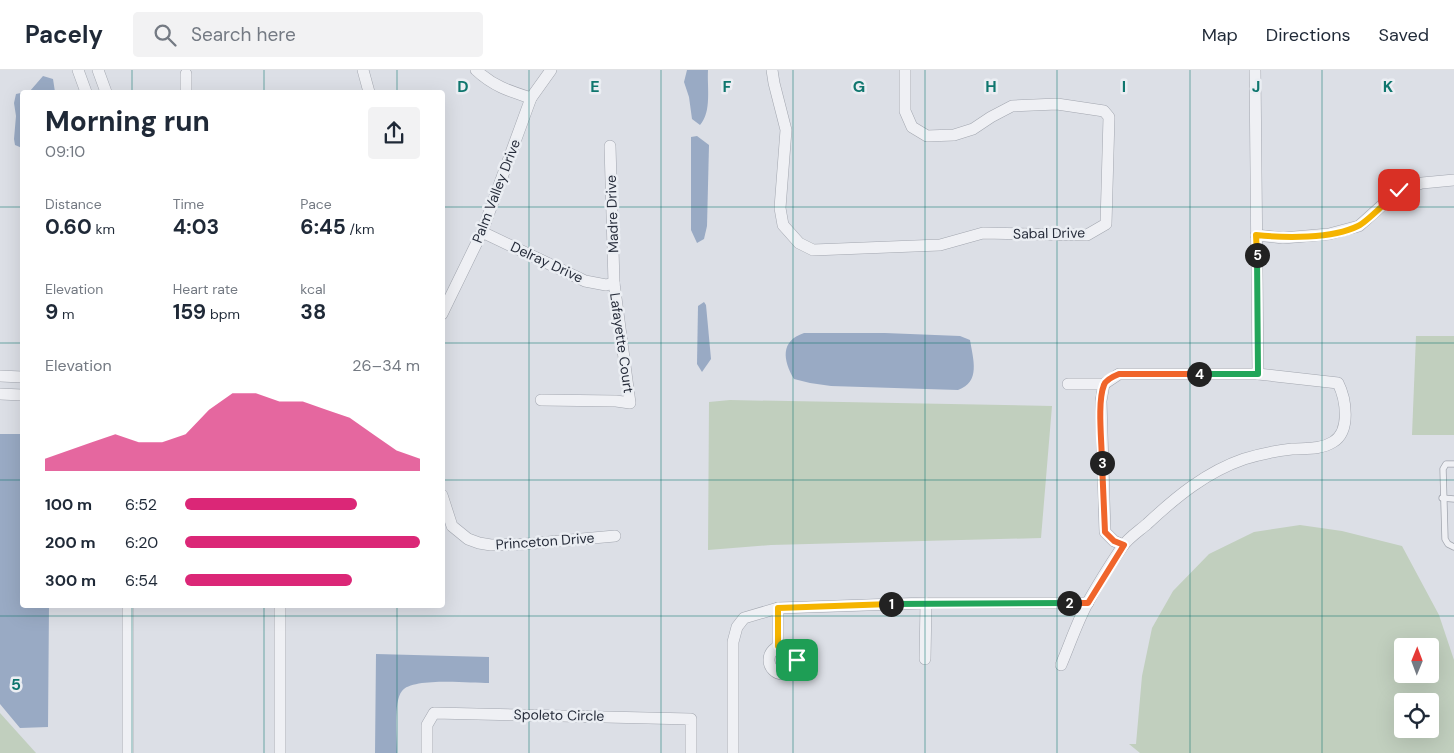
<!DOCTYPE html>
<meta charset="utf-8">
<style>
:root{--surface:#fff;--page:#f2f2f3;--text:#1f2937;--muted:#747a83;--line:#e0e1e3;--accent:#db2777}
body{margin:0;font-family:"DM Sans",sans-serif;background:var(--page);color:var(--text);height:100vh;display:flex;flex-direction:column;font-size:19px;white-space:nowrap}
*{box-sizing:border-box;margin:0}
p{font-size:16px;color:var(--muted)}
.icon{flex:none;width:28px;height:28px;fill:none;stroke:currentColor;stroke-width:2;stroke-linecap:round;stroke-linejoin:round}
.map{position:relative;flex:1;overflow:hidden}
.drawer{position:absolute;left:20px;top:20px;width:425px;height:518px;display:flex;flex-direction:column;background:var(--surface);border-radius:5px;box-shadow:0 5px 20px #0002}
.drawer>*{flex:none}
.needle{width:32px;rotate:1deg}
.tools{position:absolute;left:1394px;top:568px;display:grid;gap:10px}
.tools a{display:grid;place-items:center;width:45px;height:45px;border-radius:5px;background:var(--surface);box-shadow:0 5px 20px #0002;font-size:25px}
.pin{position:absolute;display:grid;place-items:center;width:42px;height:42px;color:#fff;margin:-21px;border-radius:10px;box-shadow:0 2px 8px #0006}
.km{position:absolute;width:25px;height:25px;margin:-12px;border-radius:50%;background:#222;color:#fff;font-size:14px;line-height:25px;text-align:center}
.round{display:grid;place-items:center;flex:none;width:52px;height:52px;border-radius:5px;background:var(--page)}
.headline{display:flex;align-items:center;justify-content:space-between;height:85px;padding:0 25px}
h1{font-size:28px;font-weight:700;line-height:38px}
.figures{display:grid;grid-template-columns:repeat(3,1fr);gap:8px;height:85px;padding:5px 25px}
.figures div{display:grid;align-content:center}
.figures b{font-size:21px;font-weight:700}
.figures small{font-size:14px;font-weight:400}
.figures p{font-size:14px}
.chart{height:140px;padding:10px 25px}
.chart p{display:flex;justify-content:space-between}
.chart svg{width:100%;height:90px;margin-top:5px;fill:var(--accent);opacity:.7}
ul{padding:0 25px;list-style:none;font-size:16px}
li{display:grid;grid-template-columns:80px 60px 1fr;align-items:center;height:38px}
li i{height:12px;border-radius:6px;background:var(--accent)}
header{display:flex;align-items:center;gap:30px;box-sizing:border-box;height:70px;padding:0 25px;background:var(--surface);border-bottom:1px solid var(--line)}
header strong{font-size:24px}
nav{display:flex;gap:28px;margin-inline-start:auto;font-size:18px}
.search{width:350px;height:45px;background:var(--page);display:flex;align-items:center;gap:12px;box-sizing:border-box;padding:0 18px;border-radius:5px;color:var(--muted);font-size:19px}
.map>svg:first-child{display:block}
.green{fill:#c1cfbe;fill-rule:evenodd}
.water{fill:#99aac4}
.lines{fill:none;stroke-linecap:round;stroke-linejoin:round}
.service-casing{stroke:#a2a6af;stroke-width:7}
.minor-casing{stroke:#a2a6af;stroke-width:12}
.service{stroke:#eff0f4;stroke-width:5.5}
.minor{stroke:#eff0f4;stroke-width:11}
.split-1-casing{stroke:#fff;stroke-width:10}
.split-2-casing{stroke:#fff;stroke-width:10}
.split-3-casing{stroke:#fff;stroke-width:10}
.split-4-casing{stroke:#fff;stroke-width:10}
.split-5-casing{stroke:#fff;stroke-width:10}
.split-6-casing{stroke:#fff;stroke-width:10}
.split-1{stroke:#f5b400;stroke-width:6}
.split-2{stroke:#22a559;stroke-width:6}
.split-3{stroke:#f0652b;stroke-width:6}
.split-4{stroke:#f0652b;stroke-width:6}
.split-5{stroke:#22a559;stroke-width:6}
.split-6{stroke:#f5b400;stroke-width:6}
.grid{fill:none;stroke:#0f766e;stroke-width:1;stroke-opacity:0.55}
.labels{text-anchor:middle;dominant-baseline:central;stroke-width:5;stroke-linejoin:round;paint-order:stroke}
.street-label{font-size:14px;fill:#272d3b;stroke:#ebeef3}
.grid-label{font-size:16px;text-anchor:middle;font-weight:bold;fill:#0f766e;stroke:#ebeef3;stroke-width:5;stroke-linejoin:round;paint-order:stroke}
</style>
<header>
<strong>Pacely</strong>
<div class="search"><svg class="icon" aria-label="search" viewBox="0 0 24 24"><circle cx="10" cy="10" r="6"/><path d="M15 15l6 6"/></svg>Search here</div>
<nav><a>Map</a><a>Directions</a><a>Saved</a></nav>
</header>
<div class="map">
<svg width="1454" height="683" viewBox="0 0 1454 683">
<rect width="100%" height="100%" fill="#dcdfe6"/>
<g class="green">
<polygon points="1416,266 1454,266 1454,365 1412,365"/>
<polygon points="730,330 1052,336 1041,468 771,475 708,480 709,332"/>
<path d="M 1300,455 L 1342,461 L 1402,476 L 1439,545 L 1454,590 L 1454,683 L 1140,683 L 1129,674 L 1136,674 L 1142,606 L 1152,558 L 1173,521 L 1209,484 L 1254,462 ZM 1430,576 L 1430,604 L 1402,604 L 1402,576 ZM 1430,631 L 1430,659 L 1402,659 L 1402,631 Z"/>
<polygon points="0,643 36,683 0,683"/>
</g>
<g class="water">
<path d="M 687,0 L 708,0 C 707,17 712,42 700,55 L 692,49 L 689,27 L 684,12 Z"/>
<polygon points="43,6 53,9 55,22 22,22 22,78 15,75 14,69 16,46 14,33 16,24 30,21"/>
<polygon points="697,66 709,75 707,156 704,169 697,173 691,160 691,67"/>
<polygon points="704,232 706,235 711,289 702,302 697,294 698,236"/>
<path d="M 804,263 L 885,263 L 960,266 L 970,270 C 973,289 981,312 958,320 L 831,316 L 810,313 L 794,309 C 783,290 780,271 804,263 Z"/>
<polygon points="0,364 22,364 22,535 49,535 48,657 20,658 0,634"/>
<path d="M 376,584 L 489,587 L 489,613 C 470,613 412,607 402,621 C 393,632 397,669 397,683 L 375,683 Z"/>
</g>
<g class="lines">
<g class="service-casing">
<g id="service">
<polyline points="1454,394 1446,394 1443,399 1445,469 1448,474 1454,477"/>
<polyline points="1442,428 1454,429"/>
</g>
</g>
<g class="minor-casing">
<g id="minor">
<polyline points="78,0 86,22"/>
<polyline points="98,0 106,22"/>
<polyline points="363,0 369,22"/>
<path d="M 476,0 C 493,16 509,21 531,28"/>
<polyline points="772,0 774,13 786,60 780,138 783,155 799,173 813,180 940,175 983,163 1087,165 1106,154 1109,47 1104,41 1057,34 1012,36 991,47 973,59 954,65 927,66 912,57 905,41 905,0"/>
<polyline points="1255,0 1258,304"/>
<polyline points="186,22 186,4"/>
<polyline points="482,162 585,211 606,215 614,213"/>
<polyline points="1256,165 1283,168 1329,164 1359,156 1399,120 1422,113 1454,110"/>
<polyline points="442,244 482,162 531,28 551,0"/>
<polyline points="0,306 22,307"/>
<polyline points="1068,314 1104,314 1101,331 1105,462 1114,471 1123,475"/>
<polyline points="0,324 22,325"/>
<polyline points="541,330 616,331 630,333 614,213 610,76"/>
<polyline points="442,425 452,456 468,469 479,473 491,475 526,474 615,466"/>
<polyline points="128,535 128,683"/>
<circle cx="783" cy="590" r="14"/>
<polyline points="778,576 778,538 926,533 1088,533"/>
<polyline points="925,589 926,533"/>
<path d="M 1061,595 C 1070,574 1077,552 1088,532 C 1098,514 1110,495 1122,477 C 1128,468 1139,461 1147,454 C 1176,427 1206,402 1244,389 C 1260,384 1275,381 1292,379 C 1306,378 1320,380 1333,372 C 1351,361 1346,329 1338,313 L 1258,304 L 1119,304 L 1104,314"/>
<polyline points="280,683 280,535"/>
<polyline points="427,683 427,655 434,643 691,649 691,683"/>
<polyline points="733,683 733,572 737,557 744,548 778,538"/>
</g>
</g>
<use href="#service" class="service"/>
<use href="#minor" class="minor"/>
</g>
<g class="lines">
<g class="split-1-casing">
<path id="split-1" d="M 797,590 C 795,579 788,575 778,576 L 778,538 L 891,534"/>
</g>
<g class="split-2-casing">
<polyline id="split-2" points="891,534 1069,533"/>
</g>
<g class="split-3-casing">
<polyline id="split-3" points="1069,533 1088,533 1124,475 1114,471 1105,462 1102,393"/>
</g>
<g class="split-4-casing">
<path id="split-4" d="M 1102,393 C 1102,374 1097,332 1104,315 C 1106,309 1114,306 1119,304 L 1199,304"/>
</g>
<g class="split-5-casing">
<polyline id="split-5" points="1199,304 1258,304 1257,185"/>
</g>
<g class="split-6-casing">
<path id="split-6" d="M 1257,185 L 1256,165 C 1285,168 1332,169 1358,156 C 1367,152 1390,128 1399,120"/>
</g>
<use href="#split-1" class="split-1"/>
<use href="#split-2" class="split-2"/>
<use href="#split-3" class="split-3"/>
<use href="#split-4" class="split-4"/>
<use href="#split-5" class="split-5"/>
<use href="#split-6" class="split-6"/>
</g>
<path class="grid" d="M 132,0 L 132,22M 264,0 L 264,22M 397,0 L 397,22M 529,0 L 529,683M 661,0 L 661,683M 793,0 L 793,683M 925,0 L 925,683M 1057,0 L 1057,683M 1190,0 L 1190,683M 1322,0 L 1322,683M 0,137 L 22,137M 442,137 L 1454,137M 0,273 L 22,273M 442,273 L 1454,273M 0,410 L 22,410M 442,410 L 1454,410M 132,535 L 132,683M 264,535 L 264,683M 397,535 L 397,683M 0,546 L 1454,546"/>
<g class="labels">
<g class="street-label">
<text transform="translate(496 121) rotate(-69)">Palm Valley Drive</text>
<text transform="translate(612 144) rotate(-92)">Madre Drive</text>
<text transform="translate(1049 163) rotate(-1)">Sabal Drive</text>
<text transform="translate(547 192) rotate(25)">Delray Drive</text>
<text transform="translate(622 273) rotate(82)">Lafayette Court</text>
<text transform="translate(545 471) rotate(-4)">Princeton Drive</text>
<text transform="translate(559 645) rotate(1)">Spoleto Circle</text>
</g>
</g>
<g class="grid-label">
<text x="463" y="22">D</text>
<text x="595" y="22">E</text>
<text x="727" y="22">F</text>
<text x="859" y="22">G</text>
<text x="991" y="22">H</text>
<text x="1124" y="22">I</text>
<text x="1256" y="22">J</text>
<text x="1388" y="22">K</text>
<text x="16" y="620">5</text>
</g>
</svg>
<div class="tools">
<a><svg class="needle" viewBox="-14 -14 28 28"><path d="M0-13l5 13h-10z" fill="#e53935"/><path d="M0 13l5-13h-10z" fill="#747a83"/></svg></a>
<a><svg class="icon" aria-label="locate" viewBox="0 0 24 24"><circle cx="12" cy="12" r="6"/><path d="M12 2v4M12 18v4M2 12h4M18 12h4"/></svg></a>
</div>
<div class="pin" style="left:797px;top:590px;background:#1e9e55"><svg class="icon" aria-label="arrive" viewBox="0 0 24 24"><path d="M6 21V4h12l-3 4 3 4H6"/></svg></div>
<div class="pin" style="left:1399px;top:120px;background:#d93025"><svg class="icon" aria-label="check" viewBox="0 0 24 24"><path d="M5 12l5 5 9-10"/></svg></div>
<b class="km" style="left:891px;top:534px">1</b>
<b class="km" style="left:1069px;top:533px">2</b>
<b class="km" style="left:1102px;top:393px">3</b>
<b class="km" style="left:1199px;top:304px">4</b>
<b class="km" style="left:1257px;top:185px">5</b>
<section class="drawer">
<div class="headline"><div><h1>Morning run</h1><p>09:10</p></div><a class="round"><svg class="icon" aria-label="share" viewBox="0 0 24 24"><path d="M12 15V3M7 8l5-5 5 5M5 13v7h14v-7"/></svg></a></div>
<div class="figures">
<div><p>Distance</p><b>0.60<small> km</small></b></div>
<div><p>Time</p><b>4:03</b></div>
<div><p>Pace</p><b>6:45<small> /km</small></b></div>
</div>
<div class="figures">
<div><p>Elevation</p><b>9<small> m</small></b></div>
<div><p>Heart rate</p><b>159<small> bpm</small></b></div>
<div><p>kcal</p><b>38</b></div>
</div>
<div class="chart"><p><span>Elevation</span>26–34 m</p>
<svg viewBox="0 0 160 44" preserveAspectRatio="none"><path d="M0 44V38L10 34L20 30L30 26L40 30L50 30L60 26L70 14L80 6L90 6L100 10L110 10L120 14L130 18L140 26L150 34L160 38V44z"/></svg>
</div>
<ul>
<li><b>100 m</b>6:52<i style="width:73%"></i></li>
<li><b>200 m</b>6:20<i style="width:100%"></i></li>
<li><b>300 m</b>6:54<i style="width:71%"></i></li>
</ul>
</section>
</div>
